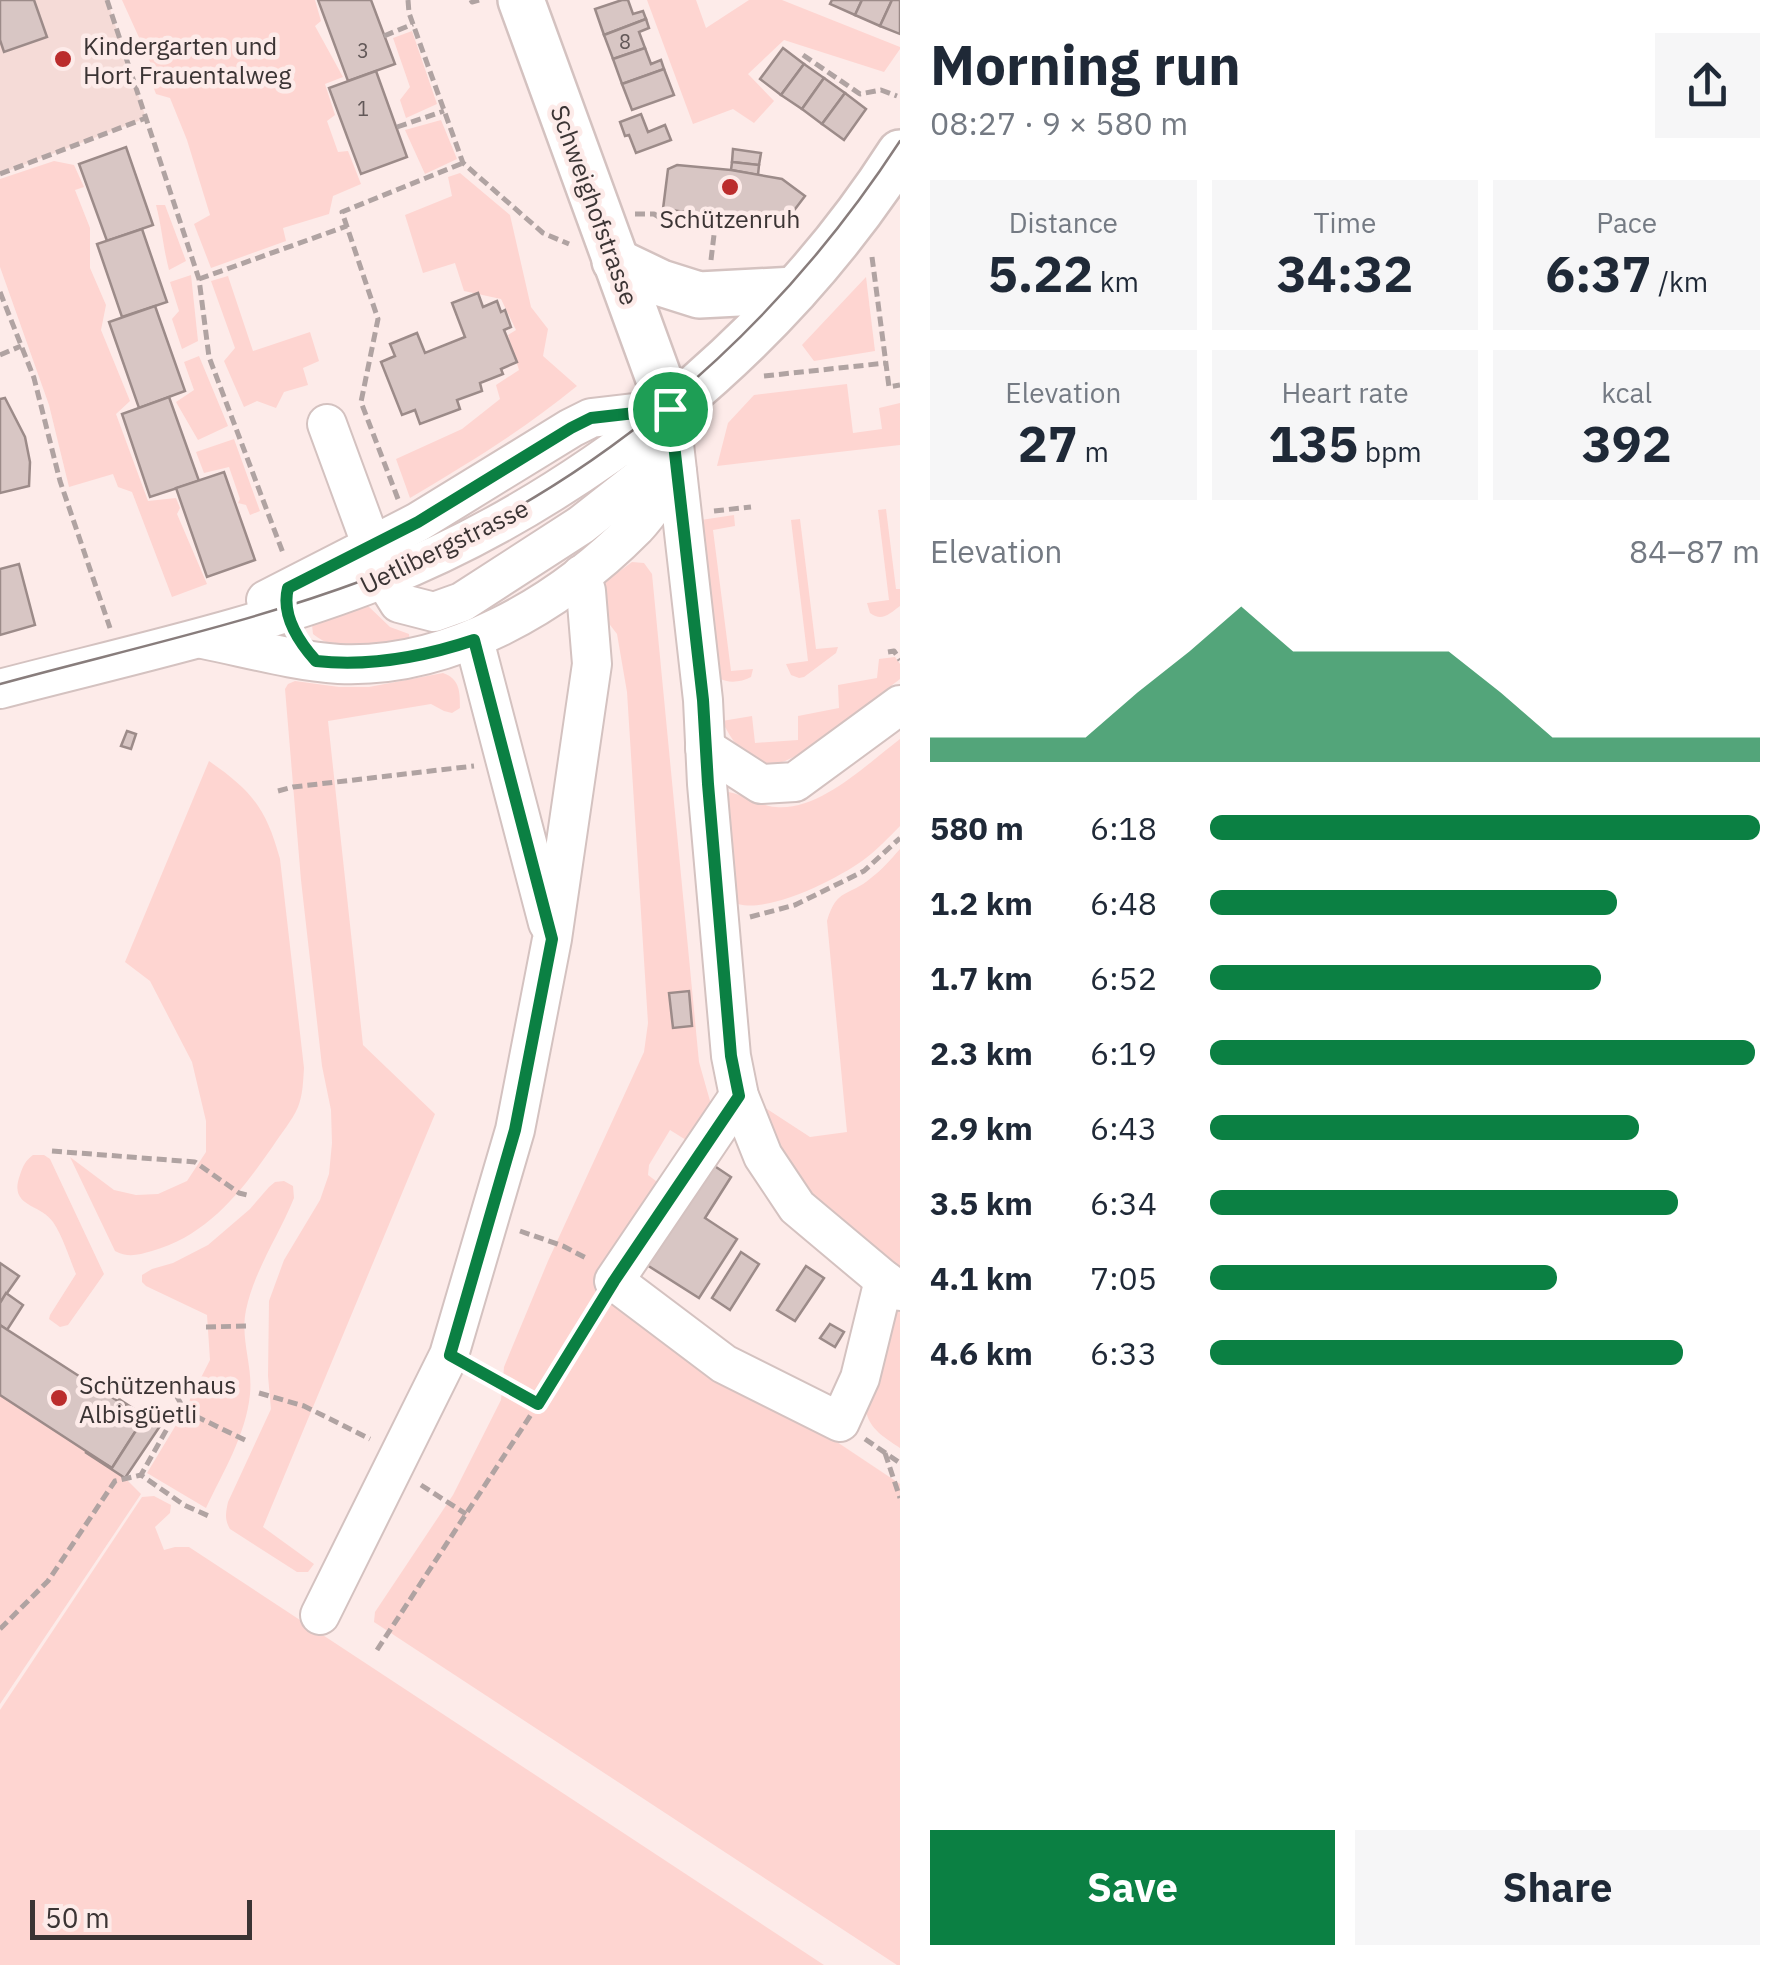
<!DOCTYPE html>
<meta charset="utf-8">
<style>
:root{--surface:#fff;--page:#f6f6f7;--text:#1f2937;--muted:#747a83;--accent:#0b8043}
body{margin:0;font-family:"IBM Plex Sans",sans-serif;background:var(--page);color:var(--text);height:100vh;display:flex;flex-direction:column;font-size:38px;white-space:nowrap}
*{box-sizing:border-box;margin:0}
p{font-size:32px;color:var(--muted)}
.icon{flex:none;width:55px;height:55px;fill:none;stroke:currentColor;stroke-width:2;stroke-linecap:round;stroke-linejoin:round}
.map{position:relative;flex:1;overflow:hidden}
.panel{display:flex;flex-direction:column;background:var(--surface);width:890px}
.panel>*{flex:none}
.scale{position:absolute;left:30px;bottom:25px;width:222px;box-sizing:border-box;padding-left:10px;border:5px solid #3b3434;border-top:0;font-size:28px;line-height:35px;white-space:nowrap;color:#3b3434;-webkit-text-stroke:8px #fdebe9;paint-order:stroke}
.pin{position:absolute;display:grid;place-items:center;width:85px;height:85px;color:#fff;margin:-42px;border:5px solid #fff;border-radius:50%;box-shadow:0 2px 10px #0007}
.round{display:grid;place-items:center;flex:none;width:105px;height:105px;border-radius:0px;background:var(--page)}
.headline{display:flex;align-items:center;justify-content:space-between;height:170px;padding:0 30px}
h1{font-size:55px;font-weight:800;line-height:75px}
.metrics{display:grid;grid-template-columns:repeat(3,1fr);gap:15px;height:170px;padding:10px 30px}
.metrics div{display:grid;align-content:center;border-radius:0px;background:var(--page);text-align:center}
.metrics b{font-size:50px;font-weight:800}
.metrics small{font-size:28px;font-weight:400}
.metrics p{font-size:28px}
.chart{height:280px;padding:20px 30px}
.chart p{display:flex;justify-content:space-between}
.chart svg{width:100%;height:180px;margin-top:10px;fill:var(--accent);opacity:.7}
.action{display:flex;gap:20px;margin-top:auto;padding:20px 30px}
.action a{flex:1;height:115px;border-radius:0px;background:var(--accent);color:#fff;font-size:40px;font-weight:800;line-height:115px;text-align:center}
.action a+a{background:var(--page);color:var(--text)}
ul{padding:0 30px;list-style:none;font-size:32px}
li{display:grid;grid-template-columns:160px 120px 1fr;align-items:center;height:75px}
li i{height:25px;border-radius:12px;background:var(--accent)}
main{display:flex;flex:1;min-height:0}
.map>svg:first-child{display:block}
.built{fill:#f5dbd7}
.green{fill:#fed5d1}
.building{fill:#d8c6c4;stroke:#9c8b89;stroke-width:2.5}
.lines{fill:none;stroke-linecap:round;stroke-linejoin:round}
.minor-casing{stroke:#d4c2c0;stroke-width:42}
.major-casing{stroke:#d4c2c0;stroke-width:50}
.path{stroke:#b0a3a2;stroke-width:5;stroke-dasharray:10 5;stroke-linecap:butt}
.minor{stroke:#fff;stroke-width:38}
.major{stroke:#fff;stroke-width:45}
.tram{stroke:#887d7c;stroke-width:2.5}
.route-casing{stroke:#fff;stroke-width:20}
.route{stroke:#0b8043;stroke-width:12}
.poi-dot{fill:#bb2c2c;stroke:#fdebe9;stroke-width:4}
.labels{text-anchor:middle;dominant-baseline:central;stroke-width:9;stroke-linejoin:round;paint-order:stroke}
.number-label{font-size:20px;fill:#625858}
.poi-label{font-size:25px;fill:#3b3434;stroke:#fdebe9;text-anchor:start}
.street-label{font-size:25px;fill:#3b3434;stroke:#fdebe9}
</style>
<main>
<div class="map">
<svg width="900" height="1965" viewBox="0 0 900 1965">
<rect width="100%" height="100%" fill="#fdebe9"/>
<polygon class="built" points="0,0 107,0 146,118 0,174"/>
<g class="green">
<polygon points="122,0 315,0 321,21 315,26 343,77 325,84 335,115 327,121 338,152 348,151 361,184 333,196 329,214 283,228 286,241 211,268 194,224 210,215 187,140 170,98 156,94 146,68 151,64"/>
<polygon points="647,0 696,0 706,28 749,0 782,0 900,47 900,49 884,72 784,40 748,74 774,101 754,123 733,109 693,124"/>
<polygon points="412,31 437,104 406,118 400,100 410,87 393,38"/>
<polygon points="441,120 457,159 425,174 405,130"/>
<polygon points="54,161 74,165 84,187 75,190 90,228 90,268 106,305 101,330 130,401 116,414 148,501 176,498 180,508 177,514 207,584 172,597 132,492 118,487 113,474 69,487 49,405 0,267 0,179"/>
<path d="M 460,173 L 510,215 L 531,307 L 548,329 L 543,356 L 577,386 C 522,431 470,462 410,498 L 396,459 L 462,429 L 500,399 L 496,385 L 519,370 L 508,335 L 516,330 L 501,299 L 464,291 L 455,263 L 423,273 L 405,215 L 452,196 L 448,177 Z"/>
<path d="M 156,205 L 165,205 L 186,261 L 169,270 C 163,247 162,228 156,205 Z"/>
<polygon points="191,275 198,341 182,349 172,319 179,311 170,282"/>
<polygon points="228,276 253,351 310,332 319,361 303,368 308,385 284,392 276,408 257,401 244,407 224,361 235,348 211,281"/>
<polygon points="866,277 875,351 814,361 802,345"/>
<polygon points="199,356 228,426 198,440 176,402 194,390 184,362"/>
<polygon points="847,384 853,433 882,429 879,408 900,403 900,445 717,466 728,423 754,395"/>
<polygon points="234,439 260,511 250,515 246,505 238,503 240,499 229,467 204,473 196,452"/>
<path d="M 886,509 L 896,589 L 900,589 L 900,606 C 889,614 882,622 870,613 L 867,603 L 889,600 L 878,510 Z"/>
<path d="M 734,515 L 735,526 L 713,530 L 731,671 L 753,669 L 751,677 C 741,682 729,684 719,678 L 701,520 Z"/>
<polygon points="800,519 816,649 838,647 836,653 804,677 799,678 791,675 786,664 808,661 791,520"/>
<polygon points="632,562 644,563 652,574 699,1062 712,1108 694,1145 670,1130 649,1165 648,1175 664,1187 600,1284 900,1484 900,1965 897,1965 374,1622 375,1612 453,1495 501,1400 504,1367 548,1261 644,1052 648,1023 627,692 617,634 587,595"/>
<path d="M 360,605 L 367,605 L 390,627 L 409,634 L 410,646 C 380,646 337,655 313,634 L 312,625 L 315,620 Z"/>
<path d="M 895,657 L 900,664 L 900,679 C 875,698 801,764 772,764 C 746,763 732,741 722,721 L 752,716 L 755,743 L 798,740 L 798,716 L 839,708 L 838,685 L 877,678 L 879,659 Z"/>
<path d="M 443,673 C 460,679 460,692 460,708 L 452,713 L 444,711 L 431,704 L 328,721 L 363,1045 L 435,1114 L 263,1527 L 314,1564 L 308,1572 L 297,1572 L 230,1529 C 224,1519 226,1512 228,1502 L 271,1409 L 268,1376 L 269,1301 L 284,1260 L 320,1200 L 329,1174 L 332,1143 L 331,1110 L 322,1066 L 301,880 L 285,689 L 288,684 L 295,681 L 339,687 L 369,687 Z"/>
<path d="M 900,739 L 900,826 C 889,837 878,849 866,858 C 842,877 757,921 730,900 L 723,792 C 741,791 757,806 776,807 C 820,811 867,764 900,739 Z"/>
<path d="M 209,761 C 252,791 266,808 280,859 L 304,1068 C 303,1082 303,1094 298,1107 C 292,1121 281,1133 273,1146 C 241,1192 208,1235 152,1251 C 138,1255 128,1258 115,1251 L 70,1157 L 114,1190 L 136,1195 L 158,1194 L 187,1181 L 206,1152 L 206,1121 L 192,1062 L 150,981 L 125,962 Z"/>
<path d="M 900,849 L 900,1273 L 801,1197 L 763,1120 L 767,1109 L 810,1137 L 847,1132 L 827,921 C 837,887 849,897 871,878 C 882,870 891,859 900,849 Z"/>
<path d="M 33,1155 L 44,1155 L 50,1159 L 104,1274 L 68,1325 L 60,1327 L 49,1319 L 50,1315 L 76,1274 C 69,1257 63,1237 53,1222 C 40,1203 8,1207 20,1175 C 23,1166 25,1161 33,1155 Z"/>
<path d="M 284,1181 L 293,1186 L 294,1198 C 279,1235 254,1271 246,1310 C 240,1339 253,1366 250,1394 C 246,1435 223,1472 206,1508 L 147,1473 L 182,1415 L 210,1360 L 207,1315 L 146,1286 L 142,1282 L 142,1275 L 152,1269 L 173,1263 L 208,1245 L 250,1209 L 269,1187 L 275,1182 Z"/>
<path d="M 900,1310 L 900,1448 C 887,1439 872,1431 867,1415 C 862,1402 886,1333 891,1315 Z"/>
<polygon points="0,1395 85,1450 125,1478 141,1494 0,1704"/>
<polygon points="154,1496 171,1505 170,1513 155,1527 164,1550 175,1547 189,1547 824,1965 0,1965 0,1710 142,1497"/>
</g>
<g class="building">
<polygon points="0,0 34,0 47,37 4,52 0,40"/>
<polygon points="318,0 371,0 395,64 348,81"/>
<polygon points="622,0 628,0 633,14 643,11 646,19 604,35 595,9"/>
<polygon points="832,0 862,0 855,15 830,4"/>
<polygon points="862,0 892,0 880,26 855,15"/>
<polygon points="892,0 900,0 900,34 880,26"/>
<polygon points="646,19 649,28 639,32 645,48 613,59 604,35"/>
<polygon points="645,48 651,64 661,60 664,69 622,84 613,59"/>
<polygon points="783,48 804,64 781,95 760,79"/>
<polygon points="804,64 824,78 802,109 781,95"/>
<polygon points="664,69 674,95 632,110 622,84"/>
<polygon points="376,71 407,157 361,174 329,88"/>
<polygon points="824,78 845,93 822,124 802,109"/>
<polygon points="845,93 866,109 844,140 822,124"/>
<polygon points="641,114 648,132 665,125 671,140 636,153 629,135 625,136 620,122"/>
<polygon points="126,147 153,225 107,241 79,164"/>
<polygon points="733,149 761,153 759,165 732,162"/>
<polygon points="732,162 759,165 758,175 731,170"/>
<polygon points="677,165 731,170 782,179 805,196 783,225 663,209 668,169"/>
<polygon points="142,229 167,302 122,317 97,244"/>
<polygon points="478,293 483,307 497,301 501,312 505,310 511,327 504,330 517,362 501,369 503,374 480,383 482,391 457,400 460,409 420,424 415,410 402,415 381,362 395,356 390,344 417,333 425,353 465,337 452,303"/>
<polygon points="155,306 185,391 139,408 109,322"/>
<polygon points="169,397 199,481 150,497 122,414"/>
<polygon points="5,398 25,437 30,462 29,486 0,493 0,399"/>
<polygon points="224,472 255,560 207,577 176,488"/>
<polygon points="19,564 35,625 0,635 0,569"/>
<polygon points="127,731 136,734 131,749 121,746"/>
<polygon points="689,991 692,1026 673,1028 669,993"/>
<polygon points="707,1161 731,1177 705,1218 737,1239 699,1298 639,1260"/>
<polygon points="741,1252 759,1264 730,1310 712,1298"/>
<polygon points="0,1263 19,1276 0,1303"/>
<polygon points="806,1266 824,1278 795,1321 777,1310"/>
<polygon points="6,1293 23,1305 7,1330 0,1325 0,1303"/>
<polygon points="830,1324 844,1332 835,1347 820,1338"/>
<polygon points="0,1325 144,1418 112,1468 0,1395"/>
<polygon points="119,1399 160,1426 125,1478 85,1452 112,1468 144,1418 118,1401"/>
</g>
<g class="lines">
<g class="minor-casing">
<g id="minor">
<polyline points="670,409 703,700 707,784 731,1056 739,1096 763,1156 797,1207 884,1280 900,1291"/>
<polyline points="327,424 384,579 399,603 434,612 462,602 581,525 642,477 669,411"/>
<polyline points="266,600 418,522 571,428 591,418 668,409"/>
<path d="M 203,639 C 248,648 294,661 339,664 C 450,669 560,604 636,527 C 651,511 664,490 677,472"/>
<polyline points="474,640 548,923"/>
<path d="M 0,689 C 126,656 261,627 382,579 C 486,538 582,478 670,409"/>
<polyline points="705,748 761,784 795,782 900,705"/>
<polyline points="739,1096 614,1281 724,1364 840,1422 860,1378 884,1280"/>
<polyline points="320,1615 449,1355 515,1130 552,939 592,664 586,591 581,575"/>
</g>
</g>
<g class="major-casing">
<g id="major">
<path d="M 521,0 L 670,409 C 759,336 838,250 900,153"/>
<polyline points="615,261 661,283 699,295 795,290"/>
</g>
</g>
<g class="path">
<polyline points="107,0 199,279 209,357 283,553"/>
<polyline points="408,0 409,13 463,163 543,233 569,244"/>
<polyline points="471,0 472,2 479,0"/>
<polyline points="384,36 413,24"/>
<polyline points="803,55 860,94 881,90 897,96"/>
<polyline points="397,127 444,111"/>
<polyline points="0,174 146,118"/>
<polyline points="635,214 654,214 667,222 715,229"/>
<polyline points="872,257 889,387 900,385"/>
<polyline points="711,260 716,218"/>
<polyline points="199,279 347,226"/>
<polyline points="0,292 34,378 60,481 110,628"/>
<polyline points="0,355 21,346"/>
<polyline points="764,376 886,363"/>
<polyline points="398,499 361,402 378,319 342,212 463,163"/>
<polyline points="714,511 751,507"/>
<polyline points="888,652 894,651 900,660"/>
<polyline points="278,791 293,787 474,766"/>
<polyline points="750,917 795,905 864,871 900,838"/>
<polyline points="52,1151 195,1162 239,1193 251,1196"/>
<polyline points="520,1231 563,1246 588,1259"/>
<polyline points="206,1327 246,1326"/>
<polyline points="479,1371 538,1404"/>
<polyline points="259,1393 304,1406 370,1439"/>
<polyline points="176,1395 185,1411 247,1441"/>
<polyline points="181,1404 141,1475 184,1505 211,1517"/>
<polyline points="865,1439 900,1463"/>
<polyline points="885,1453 900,1498"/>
<polyline points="421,1485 466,1514"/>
<polyline points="0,1629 48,1581 115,1481 141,1475"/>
<polyline points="377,1650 538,1404 596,1309"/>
</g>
<use href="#minor" class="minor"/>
<use href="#major" class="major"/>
<path class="tram" d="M 0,684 C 121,651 246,624 364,580 C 586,496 771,339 900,141"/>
</g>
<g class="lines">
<g class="route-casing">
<path id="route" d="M 670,409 L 703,700 L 708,784 L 731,1056 L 739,1096 L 614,1281 L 538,1404 L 450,1355 L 515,1130 L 552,939 L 474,640 C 423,657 370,667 316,661 C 299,642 281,615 288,588 L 418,522 L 571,428 L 591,418 Z"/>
</g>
<use href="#route" class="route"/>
</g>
<g class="poi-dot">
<circle cx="63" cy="59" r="10"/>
<circle cx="730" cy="187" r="10"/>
<circle cx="59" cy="1398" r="10"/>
</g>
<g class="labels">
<g class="number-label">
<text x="625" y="41">8</text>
<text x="363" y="50">3</text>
<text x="363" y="108">1</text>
</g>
<g class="poi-label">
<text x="83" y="45">Kindergarten und<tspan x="83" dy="29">Hort Frauentalweg</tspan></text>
<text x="730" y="218" text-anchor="middle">Schützenruh</text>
<text x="79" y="1384">Schützenhaus<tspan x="79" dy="29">Albisgüetli</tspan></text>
</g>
<g class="street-label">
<text transform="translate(595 205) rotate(70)">Schweighofstrasse</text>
<text transform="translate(444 546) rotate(-26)">Uetlibergstrasse</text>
</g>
</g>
</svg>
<div class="scale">50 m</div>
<div class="pin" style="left:670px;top:409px;background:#1e9e55"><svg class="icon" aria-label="arrive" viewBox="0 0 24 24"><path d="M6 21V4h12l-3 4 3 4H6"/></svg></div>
</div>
<section class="panel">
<div class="headline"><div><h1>Morning run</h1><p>08:27 · 9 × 580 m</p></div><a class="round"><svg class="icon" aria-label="share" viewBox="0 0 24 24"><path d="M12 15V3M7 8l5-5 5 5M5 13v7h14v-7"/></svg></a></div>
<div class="metrics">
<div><p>Distance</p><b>5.22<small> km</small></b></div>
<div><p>Time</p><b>34:32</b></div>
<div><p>Pace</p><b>6:37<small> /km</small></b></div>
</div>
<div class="metrics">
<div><p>Elevation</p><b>27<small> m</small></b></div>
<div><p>Heart rate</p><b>135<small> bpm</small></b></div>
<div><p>kcal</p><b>392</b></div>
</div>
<div class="chart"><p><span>Elevation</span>84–87 m</p>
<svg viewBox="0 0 160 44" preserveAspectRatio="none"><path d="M0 44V38L10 38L20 38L30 38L40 27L50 17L60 6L70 17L80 17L90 17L100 17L110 27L120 38L130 38L140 38L150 38L160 38V44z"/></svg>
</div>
<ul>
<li><b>580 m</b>6:18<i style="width:100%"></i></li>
<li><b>1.2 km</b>6:48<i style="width:74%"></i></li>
<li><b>1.7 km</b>6:52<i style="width:71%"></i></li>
<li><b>2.3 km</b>6:19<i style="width:99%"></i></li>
<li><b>2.9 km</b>6:43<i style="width:78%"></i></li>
<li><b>3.5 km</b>6:34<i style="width:85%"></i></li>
<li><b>4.1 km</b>7:05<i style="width:63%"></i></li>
<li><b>4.6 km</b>6:33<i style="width:86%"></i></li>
</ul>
<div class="action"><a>Save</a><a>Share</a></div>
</section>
</main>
